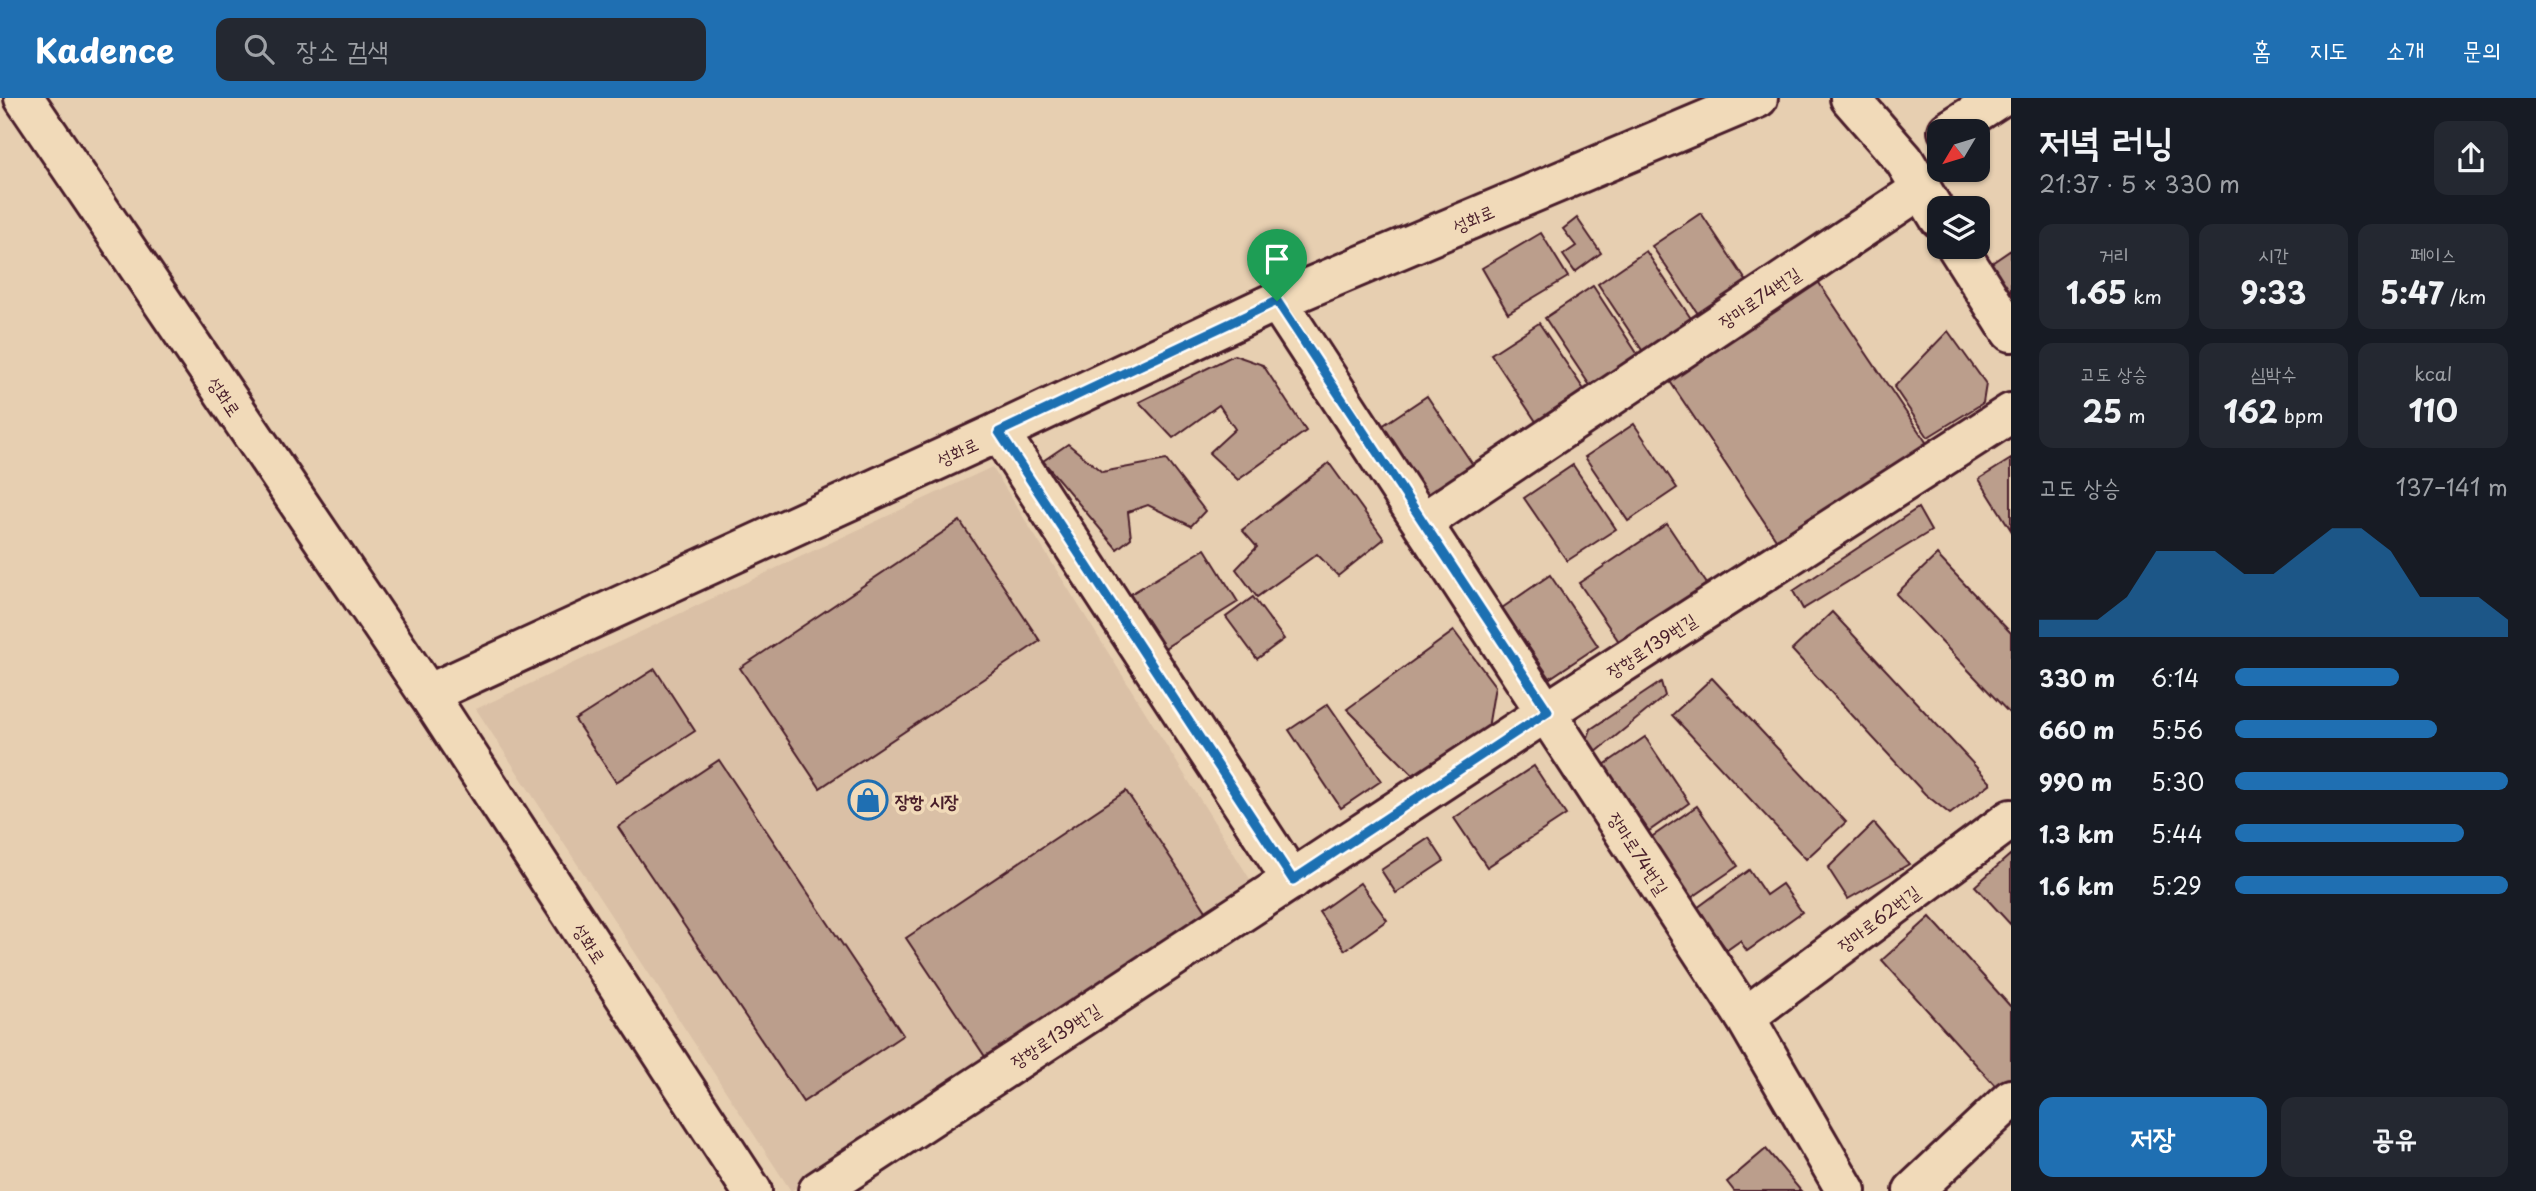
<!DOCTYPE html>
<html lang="ko">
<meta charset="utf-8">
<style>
:root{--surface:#171b24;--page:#242831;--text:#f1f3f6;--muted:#9ea1a6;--accent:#1f6fb2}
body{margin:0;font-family:"Playpen Sans","Poor Story",sans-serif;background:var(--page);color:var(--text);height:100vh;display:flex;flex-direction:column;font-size:26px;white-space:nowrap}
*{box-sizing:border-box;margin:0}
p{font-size:23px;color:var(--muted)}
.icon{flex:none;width:38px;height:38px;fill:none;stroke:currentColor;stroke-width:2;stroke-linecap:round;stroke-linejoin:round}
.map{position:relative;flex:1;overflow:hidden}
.drawer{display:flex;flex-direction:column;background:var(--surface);width:525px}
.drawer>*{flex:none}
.needle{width:46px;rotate:232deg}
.tools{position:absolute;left:1927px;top:21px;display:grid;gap:14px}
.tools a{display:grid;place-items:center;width:63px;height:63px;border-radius:14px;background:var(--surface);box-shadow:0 2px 5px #0004;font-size:35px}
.pin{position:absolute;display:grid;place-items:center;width:60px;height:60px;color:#fff;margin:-72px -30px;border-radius:50% 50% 50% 0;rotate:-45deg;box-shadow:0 0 7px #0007}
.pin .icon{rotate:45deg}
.round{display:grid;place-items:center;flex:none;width:74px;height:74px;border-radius:14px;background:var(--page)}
.overview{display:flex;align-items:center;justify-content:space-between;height:119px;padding:0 28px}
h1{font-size:38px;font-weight:700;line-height:52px}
.figures{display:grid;grid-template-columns:repeat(3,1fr);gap:10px;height:119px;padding:7px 28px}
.figures div{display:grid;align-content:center;border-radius:14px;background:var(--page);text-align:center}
.figures b{font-size:30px;font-weight:700}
.figures small{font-size:19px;font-weight:400}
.figures p{font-size:19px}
.chart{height:196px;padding:14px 28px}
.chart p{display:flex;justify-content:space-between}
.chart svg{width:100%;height:126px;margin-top:7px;fill:var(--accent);opacity:.7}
.button{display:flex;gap:14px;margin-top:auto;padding:14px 28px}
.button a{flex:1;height:80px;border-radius:14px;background:var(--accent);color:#fff;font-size:28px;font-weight:700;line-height:80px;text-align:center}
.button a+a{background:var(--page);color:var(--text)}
ul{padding:0 28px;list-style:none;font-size:23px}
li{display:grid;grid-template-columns:112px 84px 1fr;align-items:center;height:52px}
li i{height:18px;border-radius:9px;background:var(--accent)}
header{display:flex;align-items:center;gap:42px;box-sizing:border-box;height:98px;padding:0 35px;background:var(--accent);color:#fff}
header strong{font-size:33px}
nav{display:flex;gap:38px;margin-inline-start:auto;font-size:24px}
.search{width:490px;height:63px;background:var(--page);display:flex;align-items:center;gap:18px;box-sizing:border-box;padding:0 24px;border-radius:14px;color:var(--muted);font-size:26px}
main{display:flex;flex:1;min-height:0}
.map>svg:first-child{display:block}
.built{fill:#dac0a6}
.building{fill:#bb9e8c;stroke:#4a1f2b;stroke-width:2}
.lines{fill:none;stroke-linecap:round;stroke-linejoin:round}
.minor-casing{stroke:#4a1f2b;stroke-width:44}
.minor{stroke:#f1dab9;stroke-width:38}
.route-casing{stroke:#fff;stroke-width:14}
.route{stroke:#1f6fb2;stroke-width:9}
.labels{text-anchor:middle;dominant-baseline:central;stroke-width:7;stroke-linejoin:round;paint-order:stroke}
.street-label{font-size:18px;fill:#4a1f2b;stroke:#f1dab9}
.poi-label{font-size:18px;font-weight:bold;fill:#4a1f2b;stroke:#f1dab9;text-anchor:start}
</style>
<header>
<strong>Kadence</strong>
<div class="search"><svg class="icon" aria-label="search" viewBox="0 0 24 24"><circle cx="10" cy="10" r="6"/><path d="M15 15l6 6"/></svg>장소 검색</div>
<nav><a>홈</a><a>지도</a><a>소개</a><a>문의</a></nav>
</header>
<main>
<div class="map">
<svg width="2011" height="1093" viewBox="0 0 2011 1093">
<rect width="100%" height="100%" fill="#e7cfb1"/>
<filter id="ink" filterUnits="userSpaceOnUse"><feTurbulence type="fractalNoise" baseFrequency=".0143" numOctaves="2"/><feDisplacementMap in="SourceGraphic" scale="14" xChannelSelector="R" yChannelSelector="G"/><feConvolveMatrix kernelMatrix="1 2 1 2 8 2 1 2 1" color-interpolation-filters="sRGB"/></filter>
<g filter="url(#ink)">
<polygon class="built" points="992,369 1258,794 791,1093 476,611"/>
<g class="building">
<polygon points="1701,115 1753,193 1705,226 1652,148"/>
<polygon points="1577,120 1601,155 1575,174 1563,157 1576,148 1563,131"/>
<polygon points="1541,135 1568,179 1508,215 1482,170"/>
<polygon points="2011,152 2011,213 1983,171"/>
<polygon points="1646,153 1698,231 1650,264 1598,186"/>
<polygon points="1815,179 1930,350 1782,450 1667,279"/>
<polygon points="1593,188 1644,266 1597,298 1545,220"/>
<polygon points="1539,225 1591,302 1543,334 1491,256"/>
<polygon points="1948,233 1986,286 1983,305 1928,339 1894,289"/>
<polygon points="1234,257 1263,267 1306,333 1238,382 1209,355 1235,331 1219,307 1173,340 1139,304"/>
<polygon points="1427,298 1479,376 1431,408 1379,330"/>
<polygon points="1634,326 1677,390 1628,423 1585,359"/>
<polygon points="1068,346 1102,374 1166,362 1205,413 1191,428 1148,407 1128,414 1131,440 1117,451 1043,363"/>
<polygon points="2011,361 2011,432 1979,381"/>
<polygon points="1329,365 1384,441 1338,478 1317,456 1257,499 1236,471 1257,449 1242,432"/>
<polygon points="1573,367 1616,431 1567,463 1524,400"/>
<polygon points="1918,410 1931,433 1803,511 1793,493"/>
<polygon points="960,423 1040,543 820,690 740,570"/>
<polygon points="1667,426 1707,486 1620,545 1579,485"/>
<polygon points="1205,451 1238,504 1163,551 1129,497"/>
<polygon points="1937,457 2011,535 2011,617 1896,496"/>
<polygon points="1550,477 1598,548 1550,580 1502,510"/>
<polygon points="1253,499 1284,541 1257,561 1226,519"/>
<polygon points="1832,514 1991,685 1950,716 1925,696 1792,552"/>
<polygon points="1454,533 1495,588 1488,630 1416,680 1347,611"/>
<polygon points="655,571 695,633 616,684 575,622"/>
<polygon points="1712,580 1846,724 1806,761 1672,617"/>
<polygon points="1661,584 1665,598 1595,655 1587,642 1591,631"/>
<polygon points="1328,606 1381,683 1341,710 1289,632"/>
<polygon points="1645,639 1689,705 1649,733 1604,667"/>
<polygon points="719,662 903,937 803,1004 618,729"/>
<polygon points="1534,668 1566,717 1487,769 1454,720"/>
<polygon points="1126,693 1206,813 986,960 906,840"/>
<polygon points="1697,708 1738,768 1691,800 1650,740"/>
<polygon points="1874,725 1909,766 1848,801 1828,770"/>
<polygon points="1429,740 1444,763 1396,795 1381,772"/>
<polygon points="2011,756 2011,827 1975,788"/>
<polygon points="1749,772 1766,797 1782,786 1802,814 1747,853 1740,843 1727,852 1697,810"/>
<polygon points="1360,785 1387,822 1345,852 1319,814"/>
<polygon points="1930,819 2011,909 2011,981 1999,992 1882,862"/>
<polygon points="1766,1051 1801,1093 1734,1093 1727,1084"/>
</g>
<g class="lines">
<g class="minor-casing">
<g id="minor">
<polyline points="24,0 428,596 752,1093"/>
<polyline points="1850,0 1904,62 1939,120"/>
<polyline points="1948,33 1999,0"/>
<polyline points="1957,149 2011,234"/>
<polyline points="1277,203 1745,919 1846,1093"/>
<polyline points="999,334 1292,782"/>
<polyline points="1423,424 1921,91"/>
<polyline points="428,596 999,334 1277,203 1758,0"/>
<polyline points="1745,919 2011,721"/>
<polyline points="818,1093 1548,613 2011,315"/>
<polyline points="1913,1093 2011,1001"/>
</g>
</g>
<use href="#minor" class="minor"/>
</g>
</g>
<g class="lines" filter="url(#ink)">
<g class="route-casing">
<polygon id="route" points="1277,203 1548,613 1293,782 999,334"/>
</g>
<use href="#route" class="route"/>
</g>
<defs>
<g id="shop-ring" transform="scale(2.0125)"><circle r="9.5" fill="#f1dab9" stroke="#1f6fb2" stroke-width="1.5"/><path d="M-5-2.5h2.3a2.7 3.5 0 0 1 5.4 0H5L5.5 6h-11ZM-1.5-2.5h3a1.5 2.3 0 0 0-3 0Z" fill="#1f6fb2"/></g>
</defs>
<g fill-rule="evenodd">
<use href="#shop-ring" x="868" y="702"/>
</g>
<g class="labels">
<g class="street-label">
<text transform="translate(1473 120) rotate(-23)">성화로</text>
<text transform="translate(1759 199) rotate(-34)">장마로74번길</text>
<text transform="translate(225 298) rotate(56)">성화로</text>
<text transform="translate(957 353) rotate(-25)">성화로</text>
<text transform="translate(1651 547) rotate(-33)">장항로139번길</text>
<text transform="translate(1639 755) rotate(57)">장마로74번길</text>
<text transform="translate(1878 820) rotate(-37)">장마로62번길</text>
<text transform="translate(590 845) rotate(57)">성화로</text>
<text transform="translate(1055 937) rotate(-33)">장항로139번길</text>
</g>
<g class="poi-label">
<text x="895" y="702">장항 시장</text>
</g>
</g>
</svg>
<div class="tools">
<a><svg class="needle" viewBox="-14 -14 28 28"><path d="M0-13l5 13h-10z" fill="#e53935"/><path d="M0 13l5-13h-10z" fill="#9ea1a6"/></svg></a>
<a><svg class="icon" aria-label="layers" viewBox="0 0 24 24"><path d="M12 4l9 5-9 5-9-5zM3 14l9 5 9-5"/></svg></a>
</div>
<div class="pin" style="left:1277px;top:203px;background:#1e9e55"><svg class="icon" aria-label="arrive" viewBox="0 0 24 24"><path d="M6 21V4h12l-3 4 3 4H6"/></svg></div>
</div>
<section class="drawer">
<div class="overview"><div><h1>저녁 러닝</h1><p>21:37 · 5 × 330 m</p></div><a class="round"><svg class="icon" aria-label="share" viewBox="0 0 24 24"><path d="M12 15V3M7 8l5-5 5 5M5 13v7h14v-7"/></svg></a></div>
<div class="figures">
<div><p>거리</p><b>1.65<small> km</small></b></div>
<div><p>시간</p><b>9:33</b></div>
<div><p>페이스</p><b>5:47<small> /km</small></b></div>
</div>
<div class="figures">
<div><p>고도 상승</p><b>25<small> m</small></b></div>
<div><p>심박수</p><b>162<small> bpm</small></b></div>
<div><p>kcal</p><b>110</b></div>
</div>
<div class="chart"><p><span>고도 상승</span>137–141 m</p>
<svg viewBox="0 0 160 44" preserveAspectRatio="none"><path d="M0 44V38L10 38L20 38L30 30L40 14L50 14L60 14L70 22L80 22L90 14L100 6L110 6L120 14L130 30L140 30L150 30L160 38V44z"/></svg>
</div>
<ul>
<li><b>330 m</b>6:14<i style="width:60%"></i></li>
<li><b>660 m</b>5:56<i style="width:74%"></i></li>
<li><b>990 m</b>5:30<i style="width:100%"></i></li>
<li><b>1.3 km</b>5:44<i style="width:84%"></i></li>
<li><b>1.6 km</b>5:29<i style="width:100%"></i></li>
</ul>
<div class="button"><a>저장</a><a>공유</a></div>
</section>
</main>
